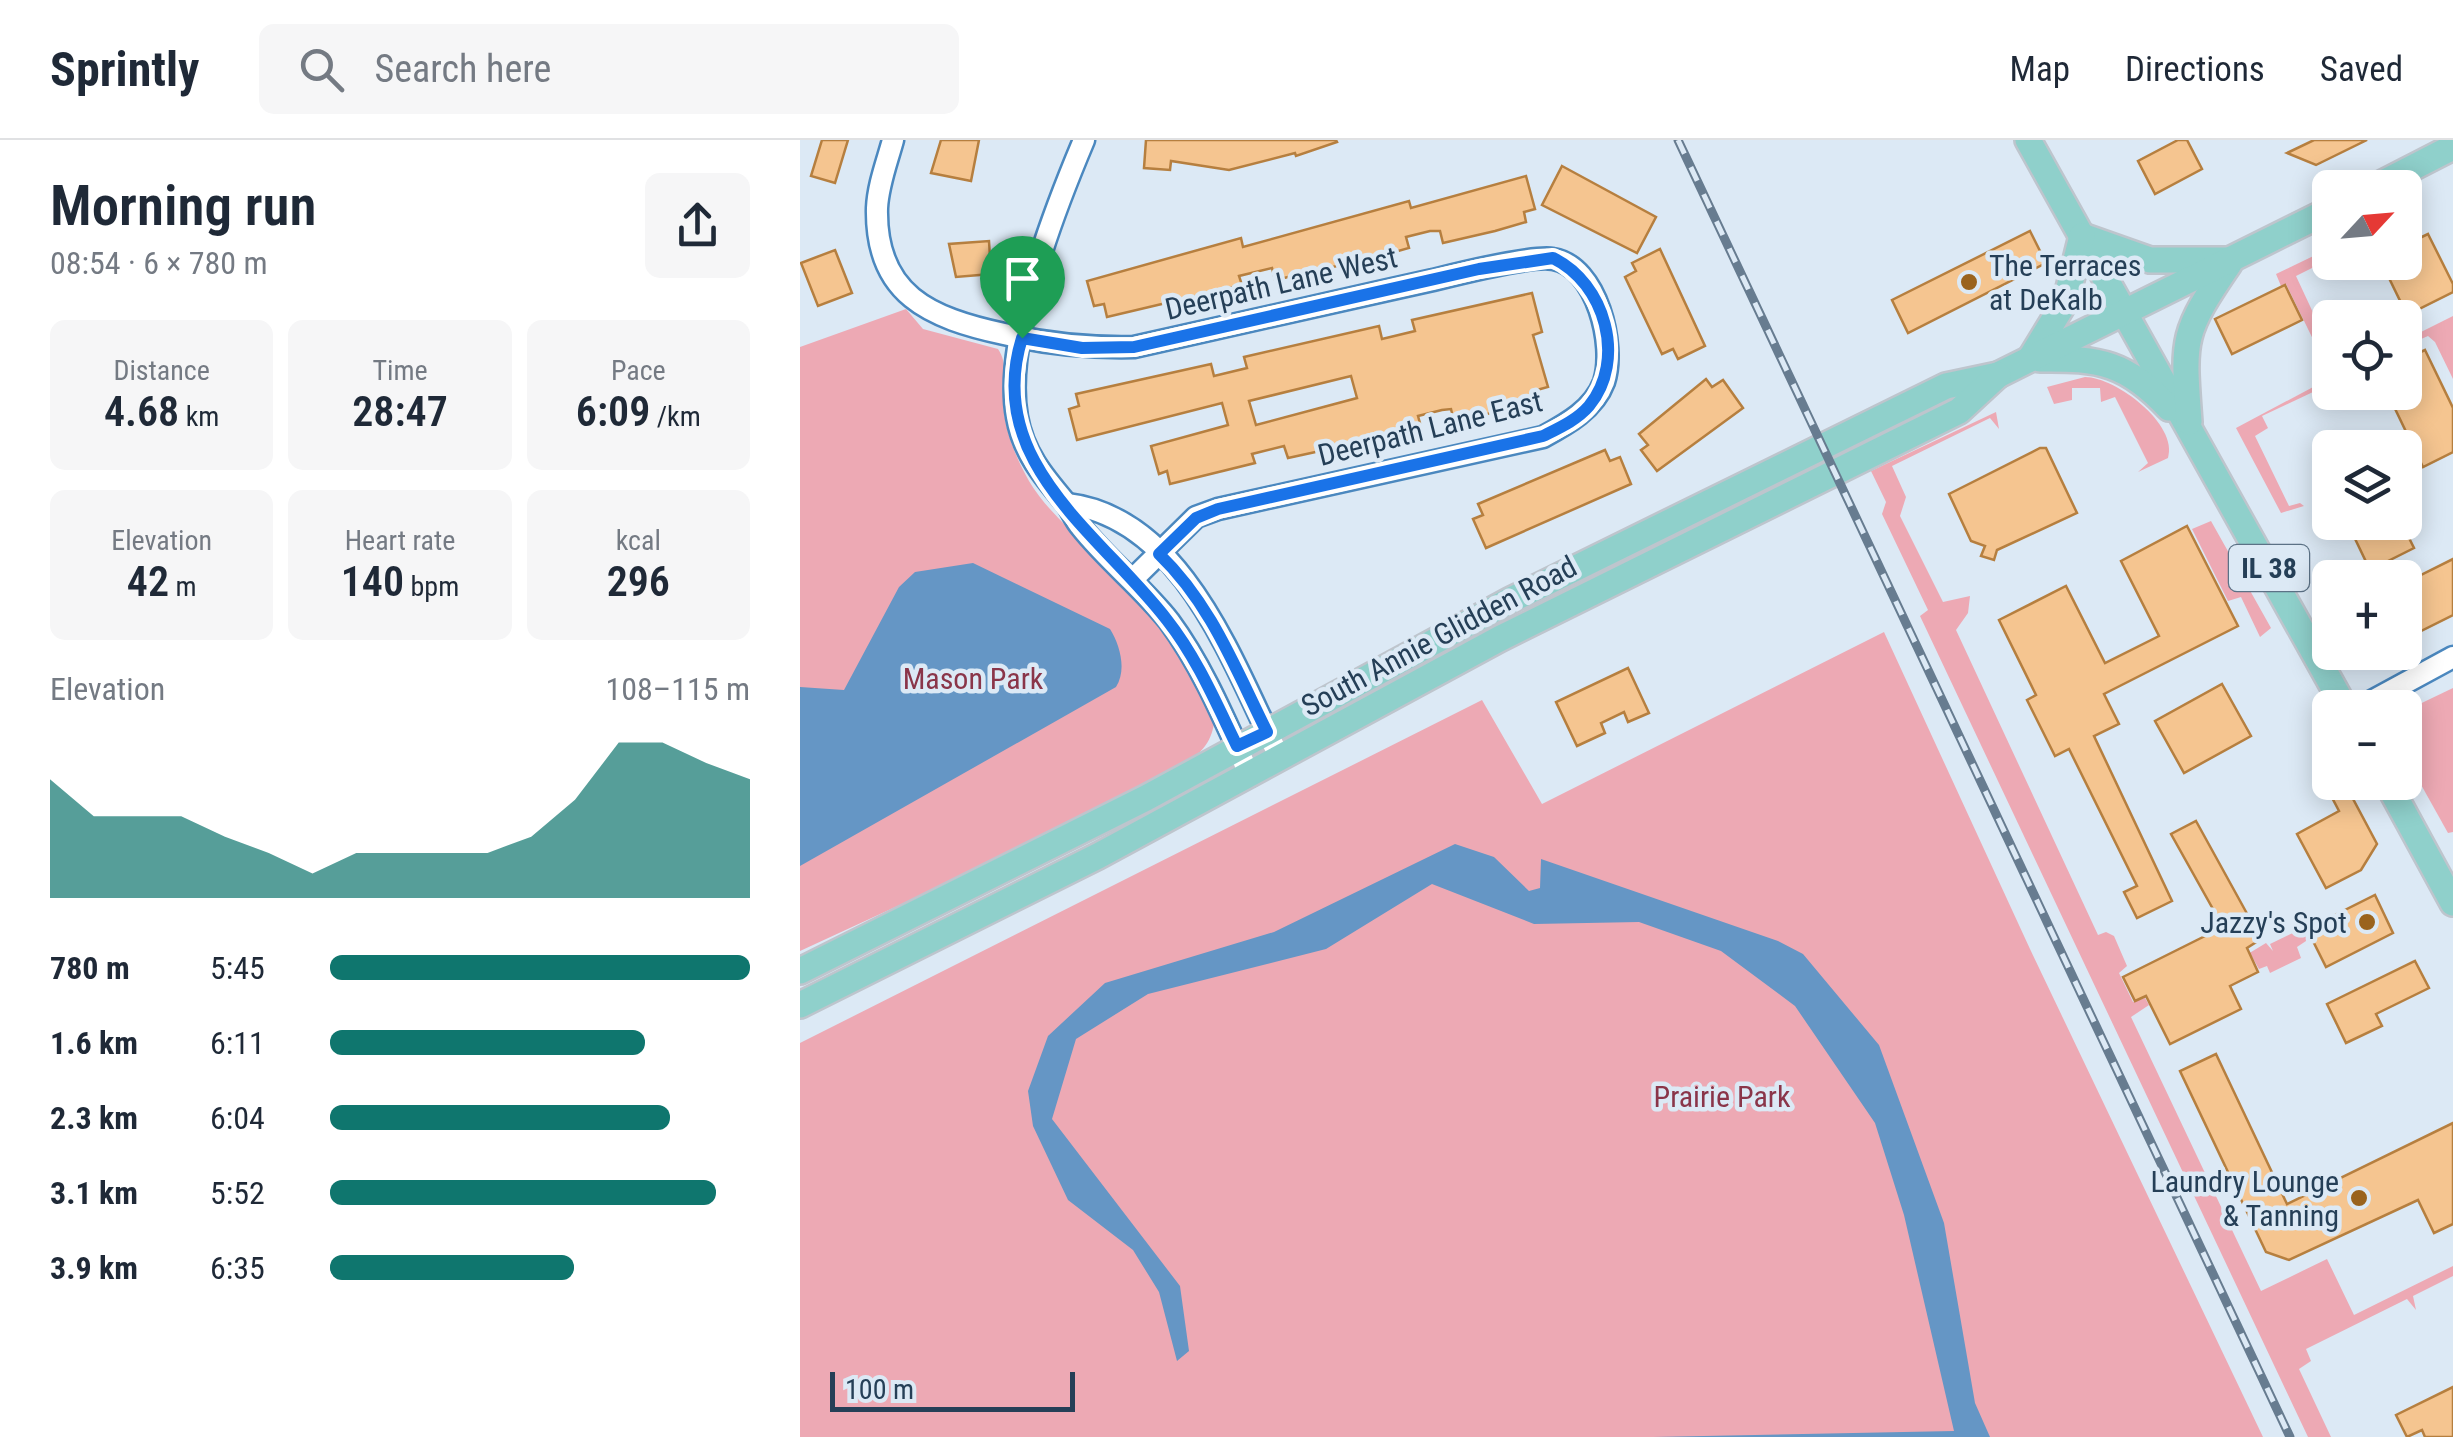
<!DOCTYPE html>
<meta charset="utf-8">
<style>
:root{--surface:#fff;--page:#f6f6f7;--text:#1f2937;--muted:#747a83;--line:#e0e1e3;--accent:#0f766e}
body{margin:0;font-family:"Roboto Condensed",sans-serif;background:var(--page);color:var(--text);height:100vh;display:flex;flex-direction:column;font-size:38px;white-space:nowrap}
*{box-sizing:border-box;margin:0}
p{font-size:32px;color:var(--muted)}
.icon{flex:none;width:55px;height:55px;fill:none;stroke:currentColor;stroke-width:2;stroke-linecap:round;stroke-linejoin:round}
.map{position:relative;flex:1;overflow:hidden}
.drawer{display:flex;flex-direction:column;background:var(--surface);width:800px}
.drawer>*{flex:none}
.needle{width:65px;rotate:64deg}
.tools{position:absolute;left:1512px;top:30px;display:grid;gap:20px}
.tools a{display:grid;place-items:center;width:110px;height:110px;border-radius:15px;background:var(--surface);box-shadow:0 5px 25px #0003;font-size:50px}
.scale{position:absolute;left:30px;bottom:25px;width:245px;box-sizing:border-box;padding-left:10px;border:5px solid #253f57;border-top:0;font-size:28px;line-height:35px;white-space:nowrap;color:#253f57;-webkit-text-stroke:8px #dce9f5;paint-order:stroke}
.pin{position:absolute;display:grid;place-items:center;width:85px;height:85px;color:#fff;margin:-102px -42px;border-radius:50% 50% 50% 0;rotate:-45deg;box-shadow:0 0 10px #0007}
.pin .icon{rotate:45deg}
.round{display:grid;place-items:center;flex:none;width:105px;height:105px;border-radius:15px;background:var(--page)}
.head{display:flex;align-items:center;justify-content:space-between;height:170px;padding:0 50px}
h1{font-size:55px;font-weight:600;line-height:75px}
.metrics{display:grid;grid-template-columns:repeat(3,1fr);gap:15px;height:170px;padding:10px 50px}
.metrics div{display:grid;align-content:center;border-radius:15px;background:var(--page);text-align:center}
.metrics b{font-size:42px;font-weight:600}
.metrics small{font-size:28px;font-weight:400}
.metrics p{font-size:28px}
.chart{height:280px;padding:20px 50px}
.chart p{display:flex;justify-content:space-between}
.chart svg{width:100%;height:180px;margin-top:10px;fill:var(--accent);opacity:.7}
ul{padding:0 50px;list-style:none;font-size:32px}
li{display:grid;grid-template-columns:160px 120px 1fr;align-items:center;height:75px}
li i{height:25px;border-radius:12px;background:var(--accent)}
header{display:flex;align-items:center;gap:60px;box-sizing:border-box;height:140px;padding:0 50px;background:var(--surface);border-bottom:2px solid var(--line)}
header strong{font-size:48px}
nav{display:flex;gap:55px;margin-inline-start:auto;font-size:35px}
.search{width:700px;height:90px;background:var(--page);display:flex;align-items:center;gap:25px;box-sizing:border-box;padding:0 35px;border-radius:15px;color:var(--muted);font-size:38px}
main{display:flex;flex:1;min-height:0}
.map>svg:first-child{display:block}
.green{fill:#eda9b4}
.water{fill:#6596c5}
.building{fill:#f5c590;stroke:#b67f3f;stroke-width:2.5;fill-rule:evenodd}
.lines{fill:none;stroke-linecap:round;stroke-linejoin:round}
.minor-casing{stroke:#4b88bf;stroke-width:25}
.major-casing{stroke:#bec5cd;stroke-width:30}
.minor{stroke:#fff;stroke-width:20}
.major{stroke:#8fd0cb;stroke-width:25}
.rail-casing{stroke:#677c90;stroke-width:9}
.rail{stroke:#dce9f5;stroke-width:5;stroke-dasharray:15;stroke-linecap:butt}
.route-casing{stroke:#fff;stroke-width:20}
.route{stroke:#1a73e8;stroke-width:12}
.poi-dot{fill:#9a631d;stroke:#dce9f5;stroke-width:4}
.labels{text-anchor:middle;dominant-baseline:central;stroke-width:9;stroke-linejoin:round;paint-order:stroke}
.shield{fill:#dce9f5;stroke:#5c7286;stroke-width:2.5}
.shield-label{font-size:28px;font-weight:bold;fill:#253f57}
.poi-label{font-size:30px;fill:#253f57;stroke:#dce9f5;text-anchor:end}
.street-label{font-size:30px;fill:#253f57;stroke:#dce9f5}
.park-label{font-size:30px;fill:#8a3549;stroke:#dce9f5}
</style>
<header>
<strong>Sprintly</strong>
<div class="search"><svg class="icon" aria-label="search" viewBox="0 0 24 24"><circle cx="10" cy="10" r="6"/><path d="M15 15l6 6"/></svg>Search here</div>
<nav><a>Map</a><a>Directions</a><a>Saved</a></nav>
</header>
<main>
<section class="drawer">
<div class="head"><div><h1>Morning run</h1><p>08:54 · 6 × 780 m</p></div><a class="round"><svg class="icon" aria-label="share" viewBox="0 0 24 24"><path d="M12 15V3M7 8l5-5 5 5M5 13v7h14v-7"/></svg></a></div>
<div class="metrics">
<div><p>Distance</p><b>4.68<small> km</small></b></div>
<div><p>Time</p><b>28:47</b></div>
<div><p>Pace</p><b>6:09<small> /km</small></b></div>
</div>
<div class="metrics">
<div><p>Elevation</p><b>42<small> m</small></b></div>
<div><p>Heart rate</p><b>140<small> bpm</small></b></div>
<div><p>kcal</p><b>296</b></div>
</div>
<div class="chart"><p><span>Elevation</span>108–115 m</p>
<svg viewBox="0 0 160 44" preserveAspectRatio="none"><path d="M0 44V15L10 24L20 24L30 24L40 29L50 33L60 38L70 33L80 33L90 33L100 33L110 29L120 20L130 6L140 6L150 11L160 15V44z"/></svg>
</div>
<ul>
<li><b>780 m</b>5:45<i style="width:100%"></i></li>
<li><b>1.6 km</b>6:11<i style="width:75%"></i></li>
<li><b>2.3 km</b>6:04<i style="width:81%"></i></li>
<li><b>3.1 km</b>5:52<i style="width:92%"></i></li>
<li><b>3.9 km</b>6:35<i style="width:58%"></i></li>
</ul>
</section>
<div class="map">
<svg width="1653" height="1297" viewBox="0 0 1653 1297">
<rect width="100%" height="100%" fill="#dce9f5"/>
<g class="green">
<polygon points="1530,108 1530,119 1496,136 1530,209 1530,234 1486,144 1481,146 1476,134"/>
<path d="M 106,169 L 123,189 L 198,209 C 209,225 202,242 203,261 C 204,289 215,316 229,341 C 249,376 300,416 330,447 C 368,486 394,533 414,583 C 411,605 399,614 382,626 L 180,728 L 0,811 L 0,207 Z"/>
<polygon points="1653,176 1653,239 1635,202 1628,196 1605,206 1605,200"/>
<path d="M 1285,237 C 1316,237 1379,285 1368,318 L 1338,332 L 1348,323 L 1315,257 L 1301,262 L 1300,248 L 1272,248 L 1272,260 L 1254,264 L 1247,247 Z"/>
<polygon points="1530,238 1530,244 1462,276 1468,288 1455,296 1489,366 1500,363 1504,366 1481,373 1436,288"/>
<polygon points="1196,272 1199,289 1190,278 1092,326 1106,357 1100,376 1143,462 1170,456 1168,473 1156,490 1298,795 1306,792 1314,796 1327,826 1319,833 1333,862 1345,858 1349,865 1331,877 1461,1151 1527,1119 1554,1175 1653,1126 1653,1136 1613,1156 1616,1170 1607,1159 1506,1209 1511,1221 1499,1229 1531,1297 1508,1297 1120,476 1128,470 1082,374 1086,362 1071,331"/>
<polygon points="1411,381 1471,488 1460,497 1441,457 1428,461 1392,389"/>
<polygon points="1084,492 1230,809 1463,1297 0,1297 0,903 682,560 742,664"/>
<polygon points="1653,548 1653,692 1648,693 1605,616 1605,571"/>
<polygon points="1503,788 1509,799 1497,807 1501,818 1470,833 1467,826 1459,829 1451,815 1433,823 1466,803 1473,811 1470,804"/>
</g>
<g class="water">
<path d="M 173,423 L 310,489 C 320,505 327,530 316,547 L 0,726 L 0,547 L 44,550 L 99,447 L 115,432 Z"/>
<polygon points="655,704 694,717 729,751 740,748 741,719 978,801 1003,814 1079,905 1144,1083 1175,1263 1190,1297 853,1297 1154,1291 1104,1075 1075,983 995,866 921,811 839,782 734,784 632,744 526,809 348,854 276,899 252,979 380,1146 389,1211 377,1221 359,1152 333,1110 268,1060 233,986 228,951 248,896 305,843 474,792"/>
</g>
<g class="building">
<polygon points="22,0 48,0 35,43 11,36"/>
<polygon points="141,0 179,0 171,41 131,33"/>
<polygon points="346,0 536,0 537,2 496,16 495,13 429,30 371,21 370,30 344,28"/>
<polygon points="1378,0 1387,0 1402,29 1355,54 1338,21"/>
<polygon points="1514,0 1567,0 1516,25 1487,13"/>
<polygon points="762,26 856,77 837,113 742,65"/>
<polygon points="726,36 735,69 724,72 726,82 695,91 643,103 640,91 630,91 606,97 609,108 577,117 475,140 472,128 439,136 442,145 307,177 304,164 294,166 287,141 441,98 443,107 609,61 611,68"/>
<polygon points="1230,91 1246,123 1108,193 1092,160"/>
<polygon points="1628,94 1653,144 1653,152 1607,175 1589,138 1610,127 1605,105"/>
<polygon points="189,101 191,134 156,137 149,104"/>
<polygon points="860,109 905,206 878,219 873,209 862,214 825,137 836,131 832,123"/>
<polygon points="35,110 52,153 18,166 1,123"/>
<polygon points="1485,145 1502,180 1432,214 1415,179"/>
<path d="M 732,153 L 742,192 L 733,195 L 748,247 L 737,250 L 740,261 L 654,282 L 651,269 L 642,270 L 618,276 L 621,287 L 589,296 L 488,318 L 484,306 L 452,314 L 455,323 L 370,344 L 367,331 L 359,334 L 351,306 L 428,285 L 422,263 L 277,300 L 269,269 L 279,266 L 276,254 L 411,224 L 414,236 L 447,228 L 444,217 L 579,186 L 582,199 L 615,191 L 612,180 ZM 551,236 L 557,258 L 456,285 L 449,261 Z"/>
<polygon points="1625,210 1653,268 1653,312 1623,327 1587,252 1605,252 1605,219"/>
<polygon points="906,239 912,247 923,240 943,268 857,331 841,310 848,305 839,294"/>
<polygon points="1240,308 1246,308 1277,373 1197,410 1194,420 1181,416 1185,406 1171,401 1149,354"/>
<polygon points="805,310 810,321 820,317 831,344 686,408 673,379 683,375 678,364"/>
<polygon points="1547,382 1601,382 1614,408 1570,430"/>
<polygon points="1387,386 1438,486 1304,554 1319,584 1294,596 1372,761 1337,778 1324,752 1337,746 1269,609 1255,616 1227,560 1236,555 1199,480 1266,446 1305,523 1359,496 1321,421"/>
<polygon points="1653,419 1653,475 1605,499 1605,443"/>
<polygon points="828,528 849,573 828,582 824,572 801,583 805,593 777,606 756,562"/>
<polygon points="1422,544 1451,596 1384,633 1355,581"/>
<polygon points="1531,642 1544,642 1577,704 1561,730 1526,748 1497,694 1539,671 1527,648"/>
<polygon points="1396,681 1461,799 1447,808 1458,832 1430,846 1441,869 1370,904 1346,856 1335,861 1323,837 1423,787 1371,694"/>
<polygon points="1575,755 1593,793 1526,827 1507,789"/>
<polygon points="1615,821 1629,848 1576,874 1582,886 1546,903 1527,864"/>
<polygon points="1416,914 1487,1064 1653,983 1653,1084 1634,1093 1618,1060 1489,1120 1466,1112 1380,931"/>
<polygon points="1653,1247 1653,1297 1625,1297 1622,1290 1607,1297 1596,1275"/>
</g>
<g class="lines">
<g class="minor-casing">
<g id="minor">
<path d="M 93,0 C 87,22 78,45 77,68 C 75,155 130,178 204,194 C 247,204 289,208 334,207 C 433,185 533,162 633,140 C 657,134 732,115 753,119 C 797,126 816,206 804,242 C 794,269 767,284 743,297 L 418,369 L 396,377 L 333,439"/>
<path d="M 284,0 C 254,71 203,201 217,277 C 223,312 243,336 265,362 C 271,369 274,379 281,387 C 308,421 342,447 369,481 C 403,527 426,583 450,636"/>
<path d="M 267,364 C 380,377 431,518 474,606"/>
<polyline points="1559,568 1653,517"/>
</g>
</g>
<g class="major-casing">
<g id="major">
<polyline points="1228,0 1545,568"/>
<polyline points="1573,48 1653,7"/>
<polyline points="1282,96 1350,120 1426,120"/>
<polyline points="1230,219 1266,160 1282,96"/>
<path d="M 1240,219 C 1300,218 1327,223 1369,268"/>
<path d="M 1389,282 C 1383,199 1381,194 1429,124"/>
<polyline points="1587,642 1653,763"/>
<polyline points="0,831 346,658 711,460 1146,246 1198,235 1530,70"/>
<polyline points="0,865 298,716 699,499 1159,271 1198,235"/>
</g>
</g>
<use href="#minor" class="minor"/>
<use href="#major" class="major"/>
<g class="rail-casing">
<polyline id="rail" points="878,0 1490,1297"/>
</g>
<use href="#rail" class="rail"/>
</g>
<g class="lines">
<g class="route-casing">
<path id="route" d="M 753,118 C 805,143 827,220 789,266 C 777,280 759,288 743,296 L 418,369 L 396,378 L 359,414 C 411,464 435,528 467,592 L 437,606 C 416,563 397,518 367,480 C 302,395 183,323 222,198 L 282,208 L 334,207 L 679,129 Z"/>
</g>
<use href="#route" class="route"/>
</g>
<g class="poi-dot">
<circle cx="1169" cy="142" r="10"/>
<circle cx="1567" cy="782" r="10"/>
<circle cx="1559" cy="1058" r="10"/>
</g>
<g class="labels">
<rect class="shield" x="1429" y="405" width="80" height="46" rx="8"/>
<g class="shield-label">
<text x="1469" y="428">IL 38</text>
</g>
<g class="poi-label">
<text x="1189" y="125" text-anchor="start">The Terraces<tspan x="1189" dy="34">at DeKalb</tspan></text>
<text x="1547" y="782">Jazzy's Spot</text>
<text x="1539" y="1041">Laundry Lounge<tspan x="1539" dy="34">&amp; Tanning</tspan></text>
</g>
<g class="street-label">
<text transform="translate(481 143) rotate(-13)">Deerpath Lane West</text>
<text transform="translate(630 288) rotate(-14)">Deerpath Lane East</text>
<text transform="translate(639 496) rotate(-28)">South Annie Glidden Road</text>
</g>
<g class="park-label">
<text x="173" y="538">Mason Park</text>
<text x="922" y="956">Prairie Park</text>
</g>
</g>
</svg>
<div class="tools">
<a><svg class="needle" viewBox="-14 -14 28 28"><path d="M0-13l5 13h-10z" fill="#e53935"/><path d="M0 13l5-13h-10z" fill="#747a83"/></svg></a>
<a><svg class="icon" aria-label="locate" viewBox="0 0 24 24"><circle cx="12" cy="12" r="6"/><path d="M12 2v4M12 18v4M2 12h4M18 12h4"/></svg></a>
<a><svg class="icon" aria-label="layers" viewBox="0 0 24 24"><path d="M12 4l9 5-9 5-9-5zM3 14l9 5 9-5"/></svg></a>
<a>+</a>
<a>−</a>
</div>
<div class="scale">100 m</div>
<div class="pin" style="left:222px;top:198px;background:#1e9e55"><svg class="icon" aria-label="arrive" viewBox="0 0 24 24"><path d="M6 21V4h12l-3 4 3 4H6"/></svg></div>
</div>
</main>
